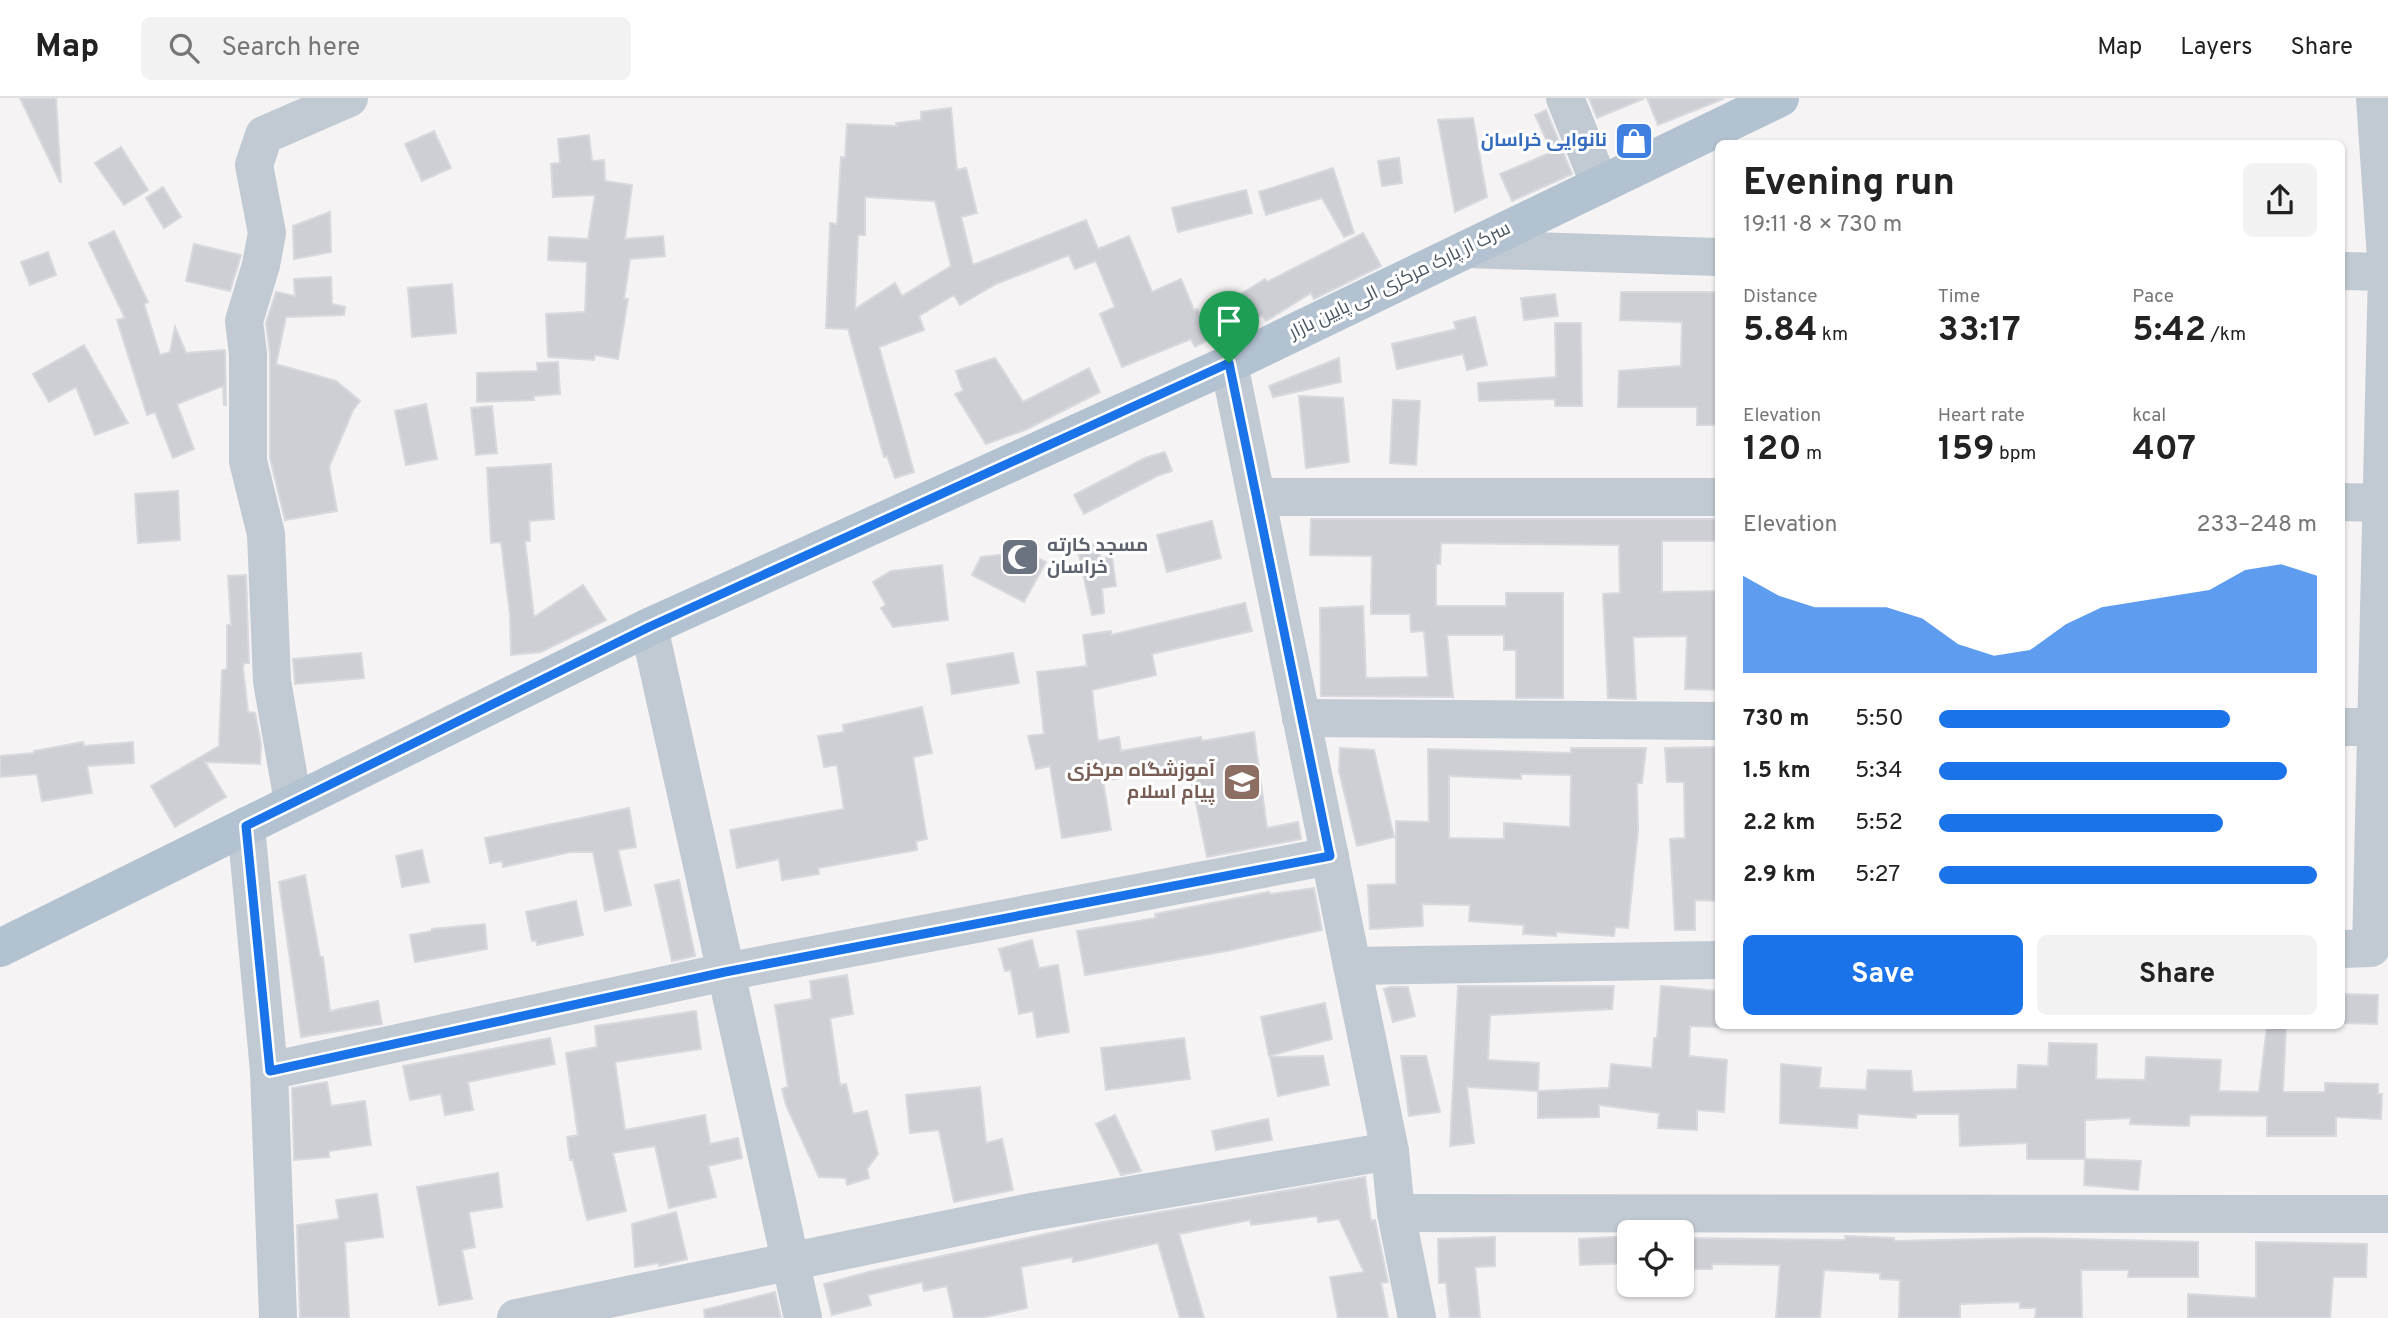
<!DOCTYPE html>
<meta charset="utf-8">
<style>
:root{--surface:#fff;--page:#f2f2f2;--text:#222;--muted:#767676;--line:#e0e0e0;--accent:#1a73e8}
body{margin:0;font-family:Overpass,Cairo,sans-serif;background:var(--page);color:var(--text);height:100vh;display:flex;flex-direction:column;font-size:26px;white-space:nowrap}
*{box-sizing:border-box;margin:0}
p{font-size:23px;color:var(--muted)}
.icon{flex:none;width:38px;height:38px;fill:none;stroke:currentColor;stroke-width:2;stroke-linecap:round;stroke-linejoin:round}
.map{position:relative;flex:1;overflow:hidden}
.sheet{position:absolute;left:1715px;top:42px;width:630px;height:889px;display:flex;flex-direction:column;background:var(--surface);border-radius:10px;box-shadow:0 2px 5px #0004}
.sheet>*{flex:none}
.controls{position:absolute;left:1617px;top:1122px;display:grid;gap:14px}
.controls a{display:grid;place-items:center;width:77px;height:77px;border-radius:10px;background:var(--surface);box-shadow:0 2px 5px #0004;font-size:35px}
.pin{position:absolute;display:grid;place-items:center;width:60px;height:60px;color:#fff;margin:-72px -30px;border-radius:50% 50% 50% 0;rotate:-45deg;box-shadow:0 0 7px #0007}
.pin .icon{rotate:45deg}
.round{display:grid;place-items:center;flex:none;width:74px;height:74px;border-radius:10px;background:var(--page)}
.headline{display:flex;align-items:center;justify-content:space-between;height:119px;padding:0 28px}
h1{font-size:38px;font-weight:700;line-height:52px}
.stats{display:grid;grid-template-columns:repeat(3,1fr);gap:10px;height:119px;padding:7px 28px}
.stats div{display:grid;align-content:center}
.stats b{font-size:35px;font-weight:700}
.stats small{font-size:19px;font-weight:400}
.stats p{font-size:19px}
.chart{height:196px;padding:14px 28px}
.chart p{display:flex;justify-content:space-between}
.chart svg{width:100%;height:126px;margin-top:7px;fill:var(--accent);opacity:.7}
.action{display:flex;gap:14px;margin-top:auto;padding:14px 28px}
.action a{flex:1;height:80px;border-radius:10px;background:var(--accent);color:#fff;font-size:28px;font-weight:700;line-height:80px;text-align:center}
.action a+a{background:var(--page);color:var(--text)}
ul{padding:0 28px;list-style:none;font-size:23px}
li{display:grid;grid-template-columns:112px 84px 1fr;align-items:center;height:52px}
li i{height:18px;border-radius:9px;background:var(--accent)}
header{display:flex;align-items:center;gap:42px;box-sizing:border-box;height:98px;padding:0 35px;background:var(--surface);border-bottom:2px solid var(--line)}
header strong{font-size:33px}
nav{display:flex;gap:38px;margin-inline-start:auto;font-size:24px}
.search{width:490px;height:63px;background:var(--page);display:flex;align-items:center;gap:18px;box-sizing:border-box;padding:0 24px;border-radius:10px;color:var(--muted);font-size:26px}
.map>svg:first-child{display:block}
.building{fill:#cdcfd5;stroke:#d7d9de;stroke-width:2;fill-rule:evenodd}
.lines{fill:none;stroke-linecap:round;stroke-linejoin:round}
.minor{stroke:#c1cad2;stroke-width:38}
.major{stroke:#b3c2d1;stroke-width:38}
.route-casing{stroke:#fff;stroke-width:14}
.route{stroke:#1a73e8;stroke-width:9}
.labels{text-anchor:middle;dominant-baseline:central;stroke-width:6;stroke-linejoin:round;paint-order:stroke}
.shop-label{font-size:19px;font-weight:bold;fill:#366cbe;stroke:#fff;text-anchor:end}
.street-label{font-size:19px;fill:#4a5661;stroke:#fff}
.worship-label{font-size:19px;font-weight:bold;fill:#5b616d;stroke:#fff;text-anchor:start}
.education-label{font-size:19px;font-weight:bold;fill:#785e54;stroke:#fff;text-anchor:end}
</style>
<header>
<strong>Map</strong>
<div class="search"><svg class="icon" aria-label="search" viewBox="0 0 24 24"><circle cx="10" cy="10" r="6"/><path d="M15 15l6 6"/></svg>Search here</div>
<nav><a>Map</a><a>Layers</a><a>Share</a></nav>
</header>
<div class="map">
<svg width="2388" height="1220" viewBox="0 0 2388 1220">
<rect width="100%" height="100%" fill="#f5f3f3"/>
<g class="building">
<polygon points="20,0 56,0 61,84 60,84"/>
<polygon points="1589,0 1643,0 1643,1 1597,20"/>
<polygon points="1647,0 1723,0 1723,1 1658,27"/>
<path d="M 951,10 L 957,72 L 966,70 L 977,115 L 961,119 L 973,167 L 1086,122 L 1098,151 L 1129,138 L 1152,194 L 1181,181 L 1194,212 L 1197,211 L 1202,220 L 1265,181 L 1267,184 L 1363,135 L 1381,168 L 1314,201 L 1311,195 L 1266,223 L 1262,217 L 1229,237 L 1226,233 L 1195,249 L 1191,241 L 1122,269 L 1100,216 L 1115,209 L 1096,163 L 1075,171 L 1069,157 L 996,186 L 960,207 L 954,197 L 919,218 L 924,232 L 879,249 L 914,374 L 895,380 L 887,358 L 884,359 L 848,231 L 826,230 L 830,125 L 837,126 L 841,59 L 845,60 L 847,26 L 897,28 L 896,25 L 921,22 L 921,14 ZM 865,99 L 935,103 L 951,168 L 902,198 L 895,185 L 855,211 L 858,137 L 865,137 Z"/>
<polygon points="1546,12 1572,76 1512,103 1500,76 1552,54 1535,17"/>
<polygon points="1473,20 1487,99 1455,114 1438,22"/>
<polygon points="434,33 451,70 422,83 405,46"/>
<polygon points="589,37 592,63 604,62 605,83 632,87 625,141 663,138 665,158 630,161 624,201 628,201 618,261 595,257 594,262 548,259 546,216 585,214 587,164 548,162 549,139 588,141 595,97 553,99 551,66 560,65 558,41"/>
<polygon points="121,49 148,92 124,107 95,65"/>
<polygon points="1399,60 1402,85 1382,88 1378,63"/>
<polygon points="1333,70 1354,135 1344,139 1322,100 1266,117 1259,94"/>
<polygon points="163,89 181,119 164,130 146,100"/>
<polygon points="1246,92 1252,115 1178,134 1172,110"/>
<polygon points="330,114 331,154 294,161 293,128"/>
<polygon points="114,133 148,204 144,206 160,257 170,254 175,229 186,255 225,252 226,307 224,307 223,288 177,306 194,351 173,360 155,314 147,317 117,222 125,220 89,145"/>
<polygon points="194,146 241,157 230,193 186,183"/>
<polygon points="48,154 56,177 30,187 21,164"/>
<polygon points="331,179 332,206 345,209 344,217 286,219 276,266 336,283 360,303 353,312 329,369 337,413 285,422 270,360 270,256 266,225 276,194 295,198 294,181"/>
<polygon points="452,186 456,235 412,239 408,190"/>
<polygon points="1621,194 1718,194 1718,327 1697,327 1697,309 1618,309 1619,273 1681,268 1682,224 1620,222"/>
<polygon points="1555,196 1558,218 1524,222 1521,200"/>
<polygon points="1475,219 1487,267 1467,272 1463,256 1397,271 1392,246 1456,231 1454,224"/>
<polygon points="1555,225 1581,225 1582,308 1555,308 1555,301 1479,303 1478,285 1556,279"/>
<polygon points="84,247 128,325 95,337 76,289 49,304 33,276"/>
<polygon points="995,260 1023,304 1089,270 1100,294 1025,332 986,346 955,296 963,293 956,273"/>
<polygon points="1339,260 1341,284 1273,299 1269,288"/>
<polygon points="558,264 560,296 534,298 534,302 477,304 477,275 538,273 537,265"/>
<polygon points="1299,298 1343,300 1349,364 1306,370"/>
<polygon points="1393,302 1420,303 1416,367 1390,365"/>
<polygon points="426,306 437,361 406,367 395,313"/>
<polygon points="492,308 497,355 476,357 471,310"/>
<polygon points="1165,354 1172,373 1157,378 1084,416 1074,397 1145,360"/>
<polygon points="551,366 554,421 529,423 530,443 525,443 534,519 583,487 606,522 541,554 511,557 510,517 501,444 491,445 487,370"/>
<polygon points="178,393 180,442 138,445 135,396"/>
<polygon points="1311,421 1718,421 1718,443 1662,443 1662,494 1718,493 1718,592 1685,591 1687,538 1633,539 1636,601 1608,600 1603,496 1620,495 1619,447 1441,445 1440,466 1436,466 1436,508 1506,508 1506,495 1563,495 1563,600 1516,600 1516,552 1504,552 1504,537 1447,537 1453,599 1321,598 1320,510 1363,508 1366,580 1428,579 1424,533 1411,534 1410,516 1371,516 1372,458 1310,457"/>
<polygon points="1212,423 1221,460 1167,474 1157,437"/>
<polygon points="1099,446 1100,460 1112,459 1116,488 1102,490 1104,515 1092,517 1077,448"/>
<polygon points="1017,455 1019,460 1031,457 1046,464 1024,504 972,477 981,459"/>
<polygon points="942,467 948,522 893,529 881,510 886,507 873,484 891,473"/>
<polygon points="246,477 249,565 244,565 243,570 248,614 255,615 261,646 260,666 205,664 226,699 175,729 151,688 219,648 222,572 227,571 227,527 231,527 228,478"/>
<polygon points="1245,505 1252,533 1152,556 1156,577 1092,592 1098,643 1119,639 1121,653 1201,639 1202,643 1254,634 1267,730 1298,724 1301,741 1207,759 1191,680 1180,682 1178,670 1103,683 1111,732 1062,740 1050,668 1036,671 1028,638 1044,636 1037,574 1087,568 1083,537 1111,533 1111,537"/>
<polygon points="361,555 364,580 295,586 293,561"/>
<polygon points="1013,555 1019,585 952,596 947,566"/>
<polygon points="922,609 932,655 913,659 927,741 916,743 917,752 818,770 819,776 782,782 779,761 737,770 730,732 844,711 837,667 824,669 818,638 844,634 843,627"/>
<polygon points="83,644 84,648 133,644 134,665 87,668 92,695 42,703 37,676 0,679 0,658 34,655 34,653"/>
<polygon points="1718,649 1718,803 1695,802 1695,832 1675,832 1670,741 1685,740 1684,684 1667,684 1665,650"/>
<polygon points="1340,650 1374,652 1394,739 1357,748 1339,673"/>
<path d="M 1571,650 L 1646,650 L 1642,685 L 1637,685 L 1638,732 L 1628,830 L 1615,829 L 1614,838 L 1556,834 L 1556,838 L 1523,836 L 1524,827 L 1469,823 L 1470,807 L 1422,806 L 1423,828 L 1370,831 L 1368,787 L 1396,786 L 1396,723 L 1429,724 L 1428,651 L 1571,655 ZM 1521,676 L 1571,677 L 1570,729 L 1504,725 L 1504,741 L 1449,740 L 1449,678 L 1521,681 Z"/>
<polygon points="629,710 636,749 618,752 631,807 605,813 593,754 570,754 503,769 502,763 490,765 485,740"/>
<polygon points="422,752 429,784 402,789 396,758"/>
<polygon points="305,777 320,859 323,859 330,913 378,903 382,926 301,939 279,784"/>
<polygon points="679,782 695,858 672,863 655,787"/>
<polygon points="1314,790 1322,832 1227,853 1085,877 1077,833 1156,820 1155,816 1269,794 1270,796"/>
<polygon points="576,803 583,837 537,847 536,842 532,843 526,814"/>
<polygon points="485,826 487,851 415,864 410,837 432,833 432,831"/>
<polygon points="1032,842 1039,870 1058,867 1069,934 1037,939 1033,913 1019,916 1011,872 1005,873 999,851"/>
<polygon points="847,877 853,916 830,920 840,987 846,986 853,1016 867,1013 878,1056 867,1071 869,1080 847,1087 846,1080 819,1079 786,1007 782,991 788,989 775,907 812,901 810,883"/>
<polygon points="1458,888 1614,888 1612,911 1490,917 1488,962 1539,965 1538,993 1467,989 1474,1045 1450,1048"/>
<polygon points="1661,888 1718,893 1718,929 1690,928 1689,958 1727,962 1724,1014 1697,1012 1697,1032 1658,1030 1659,1015 1599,1007 1599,1019 1538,1020 1538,993 1609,990 1611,966 1652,970 1654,940 1657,940"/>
<polygon points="1390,889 1408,889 1415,918 1393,924 1384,891"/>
<polygon points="2342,896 2378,897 2377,926 2342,925"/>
<polygon points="1325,905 1332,941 1269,958 1261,919"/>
<polygon points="696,913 701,951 615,964 625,1032 705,1017 710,1046 738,1040 742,1060 708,1068 716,1099 669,1110 655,1048 613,1055 626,1113 587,1122 573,1062 570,1062 567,1039 578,1037 566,955 597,949 595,928"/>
<polygon points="2267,928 2286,928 2283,994 2325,994 2325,985 2378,986 2378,996 2382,996 2381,1021 2336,1019 2336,1038 2267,1038 2267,1018 2190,1017 2189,1028 2130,1026 2131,1020 2085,1022 2085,1061 2027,1061 2027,1045 1960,1048 1959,1016 1916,1016 1916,1020 1858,1016 1857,1030 1780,1025 1781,966 1821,970 1819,990 1866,992 1868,972 1911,973 1913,994 2017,991 2018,967 2048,968 2049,945 2097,946 2096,981 2145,982 2146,959 2221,962 2219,993 2259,994"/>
<polygon points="550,940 555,966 468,984 473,1012 445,1017 441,996 410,1002 403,968"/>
<polygon points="1184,940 1190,981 1106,992 1101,950"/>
<polygon points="1323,958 1329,987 1278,998 1270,959"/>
<polygon points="1401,958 1426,958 1440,1014 1409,1018"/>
<polygon points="327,984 331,1008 365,1003 371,1047 329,1053 329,1059 294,1062 292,990"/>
<polygon points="980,989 986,1045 1002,1041 1013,1092 954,1104 939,1032 910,1035 906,997"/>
<polygon points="1115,1017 1141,1073 1121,1077 1096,1026"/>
<polygon points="1268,1021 1272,1042 1216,1052 1212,1033"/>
<polygon points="2085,1061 2141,1063 2138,1092 2084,1087"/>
<polygon points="498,1075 502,1109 469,1114 475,1149 462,1152 472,1201 439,1207 417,1089"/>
<polygon points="1365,1079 1371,1123 1375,1122 1388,1184 1381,1185 1388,1220 1338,1220 1330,1179 1364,1174 1339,1121 1318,1124 1317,1118 1251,1127 1250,1122 1179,1136 1204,1220 1180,1220 1158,1145 1073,1164 1072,1159 1021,1169 1027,1210 980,1220 954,1220 947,1188 924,1193 922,1184 868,1197 871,1207 832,1217 824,1186 872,1173 1102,1124"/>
<polygon points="377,1096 383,1139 345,1144 349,1220 300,1220 297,1127 339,1121 336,1102"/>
<polygon points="676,1114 687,1161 659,1168 659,1165 635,1169 632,1126"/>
<polygon points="1629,1138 1629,1165 1580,1167 1579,1141"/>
<polygon points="1845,1138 1894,1140 1894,1143 2033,1140 2198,1144 2198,1179 2128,1179 2129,1172 2081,1172 2082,1220 2035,1220 2036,1210 2020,1210 2020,1204 1960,1206 1960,1220 1899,1220 1900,1182 1880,1181 1880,1175 1824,1172 1820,1220 1776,1220 1780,1167 1712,1166 1712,1171 1682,1171 1682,1140 1845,1142"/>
<polygon points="1495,1139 1495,1168 1475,1169 1480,1220 1450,1220 1446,1185 1439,1185 1438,1141"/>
<polygon points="2256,1144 2367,1146 2366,1179 2333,1179 2330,1220 2188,1220 2188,1196 2256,1200"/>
<polygon points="775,1194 781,1220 705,1220 704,1212"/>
</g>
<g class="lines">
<g class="minor">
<polyline points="1565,0 1600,87"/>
<polyline points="1467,151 1718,159"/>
<polyline points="2342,173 2388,174"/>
<polyline points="1229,266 1390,1053 1396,1115 1417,1220"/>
<polyline points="1256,399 1718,399"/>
<polyline points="2342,404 2381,405"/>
<polyline points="649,529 803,1220"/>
<polyline points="1301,620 1718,623"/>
<polyline points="2342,629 2376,629"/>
<polyline points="293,704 272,583 266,436 248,363 248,256 244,223 261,167 267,135 254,67 264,37 349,0"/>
<polyline points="246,728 269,973 278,1220"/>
<polyline points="2342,851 2371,850 2387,174 2375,0"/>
<polyline points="1352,868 1718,862"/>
<polyline points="269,973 725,874 1330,758"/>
<polyline points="1396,1115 2388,1116"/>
<polyline points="516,1220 1031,1114 1390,1053"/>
</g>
<polyline class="major" points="0,850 649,529 1229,266 1780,0"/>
</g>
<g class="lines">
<g class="route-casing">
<polygon id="route" points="1229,265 1330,758 725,874 270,973 246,728 649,529"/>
</g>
<use href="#route" class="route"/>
</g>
<defs>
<g id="shop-square" transform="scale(2.0125)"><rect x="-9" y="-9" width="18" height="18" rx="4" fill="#3f7fe0" stroke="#fff"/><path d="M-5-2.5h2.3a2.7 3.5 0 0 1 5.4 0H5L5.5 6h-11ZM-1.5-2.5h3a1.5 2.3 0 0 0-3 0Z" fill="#fff"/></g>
<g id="mosque-square" transform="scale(2.0125)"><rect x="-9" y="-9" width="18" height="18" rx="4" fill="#6b7280" stroke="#fff"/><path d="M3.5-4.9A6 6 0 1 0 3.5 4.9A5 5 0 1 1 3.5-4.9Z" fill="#fff"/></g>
<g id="school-square" transform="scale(2.0125)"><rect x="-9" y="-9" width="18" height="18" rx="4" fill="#8d6e63" stroke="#fff"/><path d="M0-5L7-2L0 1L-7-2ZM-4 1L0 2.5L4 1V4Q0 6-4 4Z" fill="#fff"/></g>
</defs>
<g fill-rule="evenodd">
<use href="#shop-square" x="1634" y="43"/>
<use href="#mosque-square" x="1020" y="459"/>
<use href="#school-square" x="1242" y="684"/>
</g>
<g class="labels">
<g class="shop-label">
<text x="1607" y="43">نانوایی خراسان</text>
</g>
<g class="street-label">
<text transform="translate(1400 183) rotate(-26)">سرک از پارک مرکزی الی پایین بازار</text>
</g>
<g class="worship-label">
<text x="1047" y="448">مسجد کارته<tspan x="1047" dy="22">خراسان</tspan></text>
</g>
<g class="education-label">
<text x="1215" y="673">آموزشگاه مرکزی<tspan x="1215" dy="22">پیام اسلام</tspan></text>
</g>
</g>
</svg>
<div class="controls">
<a><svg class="icon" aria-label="locate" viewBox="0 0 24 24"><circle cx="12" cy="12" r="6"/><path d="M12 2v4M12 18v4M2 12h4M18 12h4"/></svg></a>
</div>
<div class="pin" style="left:1229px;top:265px;background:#1e9e55"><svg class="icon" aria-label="arrive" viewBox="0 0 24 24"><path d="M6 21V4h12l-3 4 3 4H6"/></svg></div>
<section class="sheet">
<div class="headline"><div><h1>Evening run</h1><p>19:11 · 8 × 730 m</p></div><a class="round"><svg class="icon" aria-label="share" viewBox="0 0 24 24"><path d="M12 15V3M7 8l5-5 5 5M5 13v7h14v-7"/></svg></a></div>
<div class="stats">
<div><p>Distance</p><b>5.84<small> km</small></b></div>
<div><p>Time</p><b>33:17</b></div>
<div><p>Pace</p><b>5:42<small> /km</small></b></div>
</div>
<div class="stats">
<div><p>Elevation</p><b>120<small> m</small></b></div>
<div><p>Heart rate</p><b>159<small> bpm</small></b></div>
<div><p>kcal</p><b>407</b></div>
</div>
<div class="chart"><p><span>Elevation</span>233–248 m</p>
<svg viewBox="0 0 160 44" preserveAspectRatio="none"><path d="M0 44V10L10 17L20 21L30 21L40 21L50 25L60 34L70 38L80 36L90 27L100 21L110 19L120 17L130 15L140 8L150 6L160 10V44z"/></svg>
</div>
<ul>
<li><b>730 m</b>5:50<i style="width:77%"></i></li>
<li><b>1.5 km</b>5:34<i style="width:92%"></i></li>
<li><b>2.2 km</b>5:52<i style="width:75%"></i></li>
<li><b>2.9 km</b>5:27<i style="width:100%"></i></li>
</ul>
<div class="action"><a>Save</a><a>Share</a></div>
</section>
</div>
